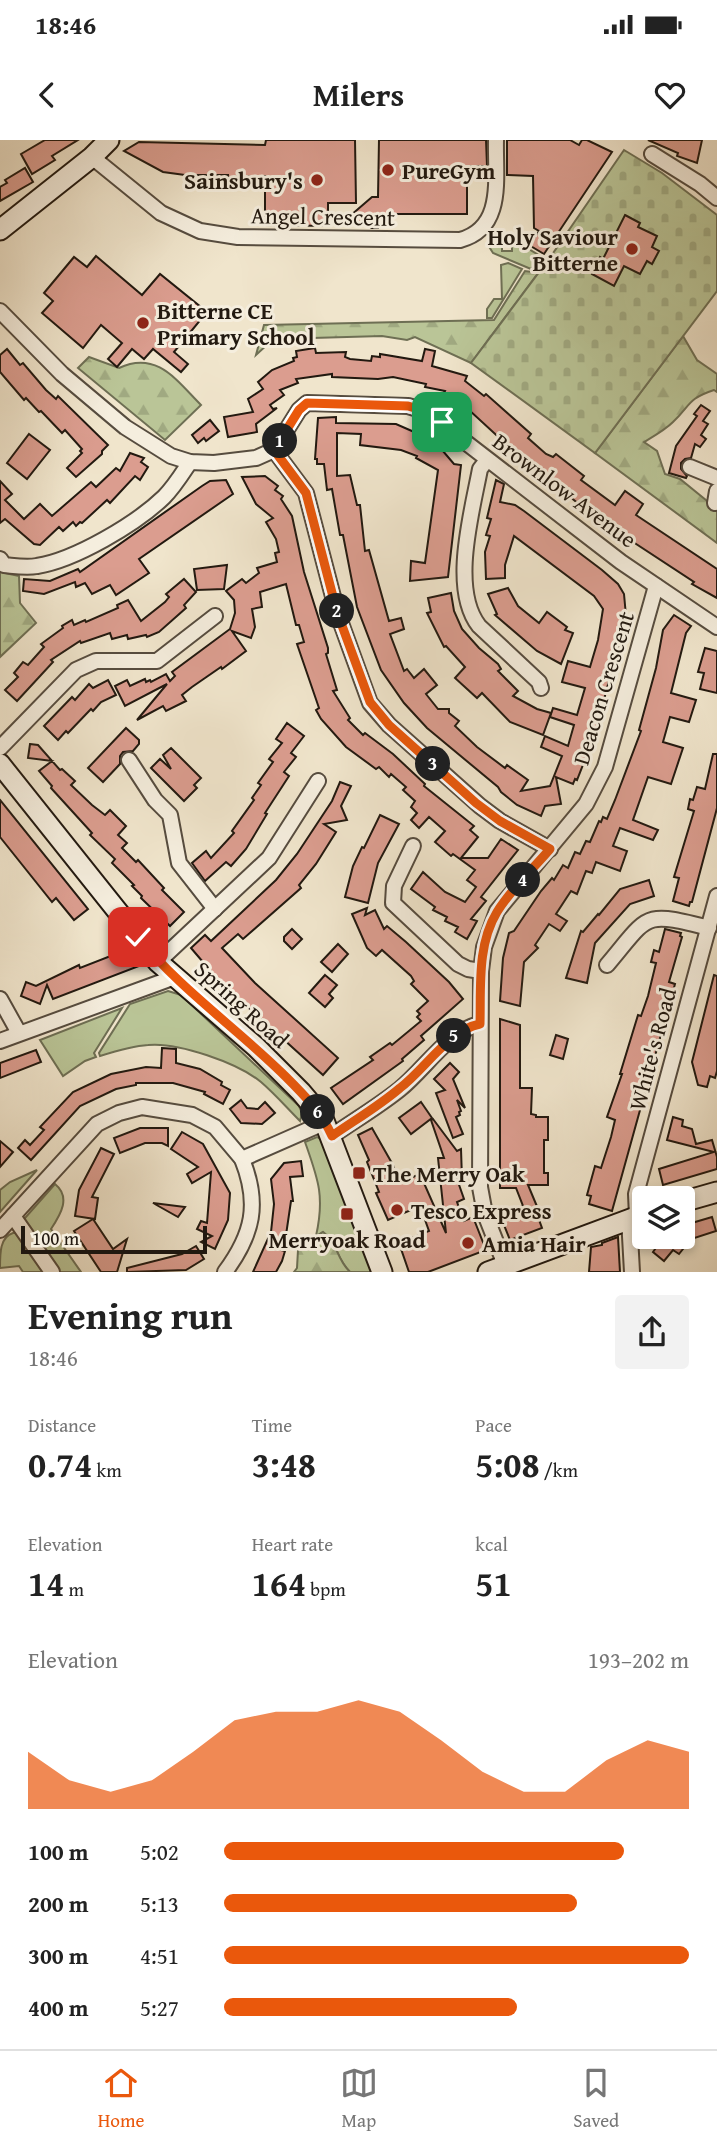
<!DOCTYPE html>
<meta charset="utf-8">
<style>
:root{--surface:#fff;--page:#f2f2f2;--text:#222;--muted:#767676;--line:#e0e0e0;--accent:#ea580c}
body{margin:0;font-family:"Gentium Book Plus",serif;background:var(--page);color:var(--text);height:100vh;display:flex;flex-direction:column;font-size:26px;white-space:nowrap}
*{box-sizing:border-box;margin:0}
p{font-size:23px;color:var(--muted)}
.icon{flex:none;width:38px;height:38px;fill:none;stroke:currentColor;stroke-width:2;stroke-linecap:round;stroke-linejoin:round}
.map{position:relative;height:1132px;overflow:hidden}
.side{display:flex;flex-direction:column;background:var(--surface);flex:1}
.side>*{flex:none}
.controls{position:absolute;left:632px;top:1046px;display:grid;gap:14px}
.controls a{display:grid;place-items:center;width:63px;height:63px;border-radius:7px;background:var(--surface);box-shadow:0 4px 10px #0003;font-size:35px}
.scale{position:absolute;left:21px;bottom:18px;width:186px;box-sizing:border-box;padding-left:7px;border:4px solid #221910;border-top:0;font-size:19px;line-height:24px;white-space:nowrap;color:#221910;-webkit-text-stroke:5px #f5eede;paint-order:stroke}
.pin{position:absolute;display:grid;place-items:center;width:60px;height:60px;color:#fff;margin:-30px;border-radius:14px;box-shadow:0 4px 10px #0006}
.km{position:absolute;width:35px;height:35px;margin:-18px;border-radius:50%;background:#222;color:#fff;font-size:19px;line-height:35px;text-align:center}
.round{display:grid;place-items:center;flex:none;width:74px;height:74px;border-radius:7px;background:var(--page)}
.summary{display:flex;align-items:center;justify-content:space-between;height:119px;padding:0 28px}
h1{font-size:38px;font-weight:600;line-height:52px}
.stats{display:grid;grid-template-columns:repeat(3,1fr);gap:10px;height:119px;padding:7px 28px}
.stats div{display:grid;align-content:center}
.stats b{font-size:35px;font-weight:600}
.stats small{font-size:19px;font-weight:400}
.stats p{font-size:19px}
.chart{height:196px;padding:14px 28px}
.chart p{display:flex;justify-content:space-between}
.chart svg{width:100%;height:126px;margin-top:7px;fill:var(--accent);opacity:.7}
ul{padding:0 28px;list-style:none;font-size:23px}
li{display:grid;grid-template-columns:112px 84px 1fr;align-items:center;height:52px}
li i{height:18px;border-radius:9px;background:var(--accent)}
.status{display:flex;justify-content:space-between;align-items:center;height:49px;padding:0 35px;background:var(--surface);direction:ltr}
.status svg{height:19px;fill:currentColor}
header{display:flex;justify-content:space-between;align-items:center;height:91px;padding:0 28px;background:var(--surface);font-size:32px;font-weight:600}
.tabs{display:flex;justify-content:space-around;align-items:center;height:98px;border-top:2px solid var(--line);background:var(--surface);font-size:19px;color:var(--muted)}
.tabs a{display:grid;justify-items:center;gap:4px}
.tabs .active{color:var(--accent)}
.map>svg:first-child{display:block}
.green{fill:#bac597;stroke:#6e6f54;stroke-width:2}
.forest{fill:url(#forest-firs);stroke:#6e6f54;stroke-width:2}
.cemetery{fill:url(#cemetery-stones);stroke:#6e6f54;stroke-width:2}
.building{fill:#db9d8f;stroke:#221910;stroke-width:2}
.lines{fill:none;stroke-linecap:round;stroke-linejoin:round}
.street-casing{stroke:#564c3f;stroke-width:18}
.secondary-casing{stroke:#221910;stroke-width:23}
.street{stroke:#f5eede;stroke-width:14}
.secondary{stroke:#f5eede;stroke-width:19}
.route-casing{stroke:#fff;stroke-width:14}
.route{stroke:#ea580c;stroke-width:9}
.poi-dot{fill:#8f2418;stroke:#f5eede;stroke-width:2.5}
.labels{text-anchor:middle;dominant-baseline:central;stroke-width:6;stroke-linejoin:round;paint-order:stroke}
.poi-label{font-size:23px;font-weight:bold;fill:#221910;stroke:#f5eede;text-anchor:start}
.street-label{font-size:23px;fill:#221910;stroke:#f5eede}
</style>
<div class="status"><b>18:46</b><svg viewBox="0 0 49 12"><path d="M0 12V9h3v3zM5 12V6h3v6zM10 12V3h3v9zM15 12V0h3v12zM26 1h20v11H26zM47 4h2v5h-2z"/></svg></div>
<header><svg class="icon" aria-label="back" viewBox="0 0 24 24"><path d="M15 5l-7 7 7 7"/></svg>Milers<svg class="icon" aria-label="heart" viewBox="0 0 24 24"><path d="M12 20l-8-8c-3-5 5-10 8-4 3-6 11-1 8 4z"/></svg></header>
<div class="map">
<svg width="717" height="1132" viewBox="0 0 717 1132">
<defs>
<pattern id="forest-firs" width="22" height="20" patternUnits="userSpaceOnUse" patternTransform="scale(1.75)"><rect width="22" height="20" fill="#bac597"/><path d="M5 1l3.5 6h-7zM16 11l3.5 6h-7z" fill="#a0a981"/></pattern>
<pattern id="cemetery-stones" width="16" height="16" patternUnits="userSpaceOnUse" patternTransform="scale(1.75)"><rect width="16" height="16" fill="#bac597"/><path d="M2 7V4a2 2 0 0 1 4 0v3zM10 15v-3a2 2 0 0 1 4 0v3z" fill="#a0a981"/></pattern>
</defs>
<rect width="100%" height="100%" fill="#f0e5cc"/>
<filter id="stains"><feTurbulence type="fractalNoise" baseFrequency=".00286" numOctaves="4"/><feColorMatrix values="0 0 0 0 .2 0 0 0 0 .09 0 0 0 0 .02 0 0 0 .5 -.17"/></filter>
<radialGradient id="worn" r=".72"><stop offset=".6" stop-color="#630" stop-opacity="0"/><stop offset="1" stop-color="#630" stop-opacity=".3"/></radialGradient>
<g class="green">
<polygon points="502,94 502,111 512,111 512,99 542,117 531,129 493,113 488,105"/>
<polygon points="508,123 522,129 492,178 487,178 487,169 494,159 502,159 501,125"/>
<path d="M 168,851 L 181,855 L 299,966 L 302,973 L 300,981 C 287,968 275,954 261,942 C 238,923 178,902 148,905 C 132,906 116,911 100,916 L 99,913 L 130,864 Z"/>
<polygon points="122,868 94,913 96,917 85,921 63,936 40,900"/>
<path d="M 317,997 L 324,1001 L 372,1132 L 350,1132 C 335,1117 338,1103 323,1092 L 316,1096 C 325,1056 318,1039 305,1002 Z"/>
<polygon points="37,1030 0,1072 0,1050 10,1042"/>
<path d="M 55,1044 C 71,1057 61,1074 51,1089 L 81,1132 L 59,1132 L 24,1082 L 25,1078 Z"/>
<path d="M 13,1093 L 18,1093 L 46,1132 L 23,1132 L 19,1126 L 0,1128 C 0,1113 0,1097 13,1093 Z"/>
</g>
<g class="forest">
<polygon points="547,121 471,223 415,197 407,200 382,196 312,198 269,203 256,215 264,185 494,180 525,131 532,132"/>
<path d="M 683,196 L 697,220 L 717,234 L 717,252 L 714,250 C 687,259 691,265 673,282 C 665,290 654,296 644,302 L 657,311 L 665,334 L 680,339 L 717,369 L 717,403 L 595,313 Z"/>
<path d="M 89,217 L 119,228 C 157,210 177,241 201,265 L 165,300 L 78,228 Z"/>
<polygon points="0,432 19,436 20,463 36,483 0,517"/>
<path d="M 323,1092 C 339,1104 335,1117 350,1132 L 294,1132 L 297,1128 L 298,1110 Z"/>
</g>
<polygon class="cemetery" points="624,10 662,33 717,75 717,151 595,313 471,223 549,119"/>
<g class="building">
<polygon points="45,0 78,0 52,16 55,20 32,34 21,14"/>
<polygon points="266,0 355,0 356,63 328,63 328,86 265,85 265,36 228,37 228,35 185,35 163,32 124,11 139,2 265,5"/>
<polygon points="379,0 486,0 487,26 467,26 467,74 378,74 378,88 371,88 366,82 343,82 372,57 378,57"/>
<polygon points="507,0 570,0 579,5 582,0 587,0 612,12 544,114 529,105 539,91 534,88 533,36 507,35"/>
<polygon points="648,0 702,0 697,23 677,16 678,13"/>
<polygon points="25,28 33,42 0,61 0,47 7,43 5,40"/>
<polygon points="625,75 640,83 638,87 657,96 652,107 659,111 652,124 647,121 640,134 624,126 614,146 592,134 600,117 603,119"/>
<polygon points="96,116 142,155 160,134 207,172 174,212 188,224 181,232 153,209 144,219 132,209 117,227 108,219 122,203 101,185 83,208 42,173 53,161 44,153 74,117 87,127"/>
<polygon points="315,208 316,213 346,212 345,217 350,219 371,221 372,216 380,217 380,214 422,221 425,209 435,211 432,226 467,236 465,241 484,256 486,254 531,294 528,298 546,314 553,317 556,314 584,336 581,340 615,365 625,351 643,364 636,375 717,429 717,458 692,444 694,442 595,377 518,315 468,269 443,255 445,251 425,247 426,244 393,237 378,239 332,237 332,234 296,239 298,243 280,250 284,255 270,265 273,269 277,268 256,284 257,292 228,297 224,277 253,272 248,259 263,249 258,242 272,230 294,221 293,218 297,217 296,211"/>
<polygon points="7,209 20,225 23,223 46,250 56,259 58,256 108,305 102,311 102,314 76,337 67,328 82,313 80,311 82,309 65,290 62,293 41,271 39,272 26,258 24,260 0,232 0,215"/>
<polygon points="701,265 710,271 703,281 708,284 701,295 706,299 700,307 695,304 691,318 685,319 681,323 681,329 687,336 686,338 669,333 676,306 697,276 694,274"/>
<polygon points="336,277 336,283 396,284 421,295 437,304 454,324 461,325 448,437 410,441 411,421 425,423 438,330 416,318 417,316 401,310 360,305 361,294 337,293 337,336 350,335 357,365 360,365 365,411 369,410 389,481 401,478 404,489 390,494 404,531 407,529 414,538 424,529 437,545 426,554 438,569 449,569 449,573 459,581 455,586 477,607 505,628 507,625 528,640 521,651 550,646 562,616 541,607 545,596 568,606 574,585 550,577 553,568 577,575 585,548 562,542 568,521 590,527 598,500 603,469 594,456 514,396 505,425 505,438 486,439 485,412 490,396 486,395 491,379 487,378 496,340 504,344 500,362 515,365 524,371 602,430 618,444 624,454 626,476 624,476 622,493 603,563 605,564 592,608 590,607 577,640 575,639 573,644 556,637 561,664 545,666 541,676 517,665 501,652 498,647 427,588 404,563 381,530 357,467 343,395 340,395 332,349 327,350 324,324 317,324 317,319 315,319 318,278"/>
<polygon points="210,280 219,291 206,301 204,298 198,303 192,295"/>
<polygon points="29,294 50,310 27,339 7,323"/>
<polygon points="130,313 144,318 141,322 148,327 140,340 135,336 110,363 107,360 82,383 80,382 76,386 73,382 63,391 59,387 40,405 34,404 5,379 0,383 0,341 12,354 5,360 24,379 40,364 52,376 91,342 96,347 116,328 120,331"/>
<polygon points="265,336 278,346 275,350 283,356 281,359 292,376 304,432 328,508 328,513 326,514 337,550 333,551 350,578 348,580 363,595 365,593 393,614 425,644 424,646 474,686 470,690 478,697 461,718 488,718 501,699 518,710 481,757 486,761 471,779 477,781 467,799 455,792 458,787 445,781 447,777 433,770 435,767 411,749 423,732 445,752 465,762 476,747 467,740 475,730 453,714 451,716 435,702 445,691 429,677 419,688 411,680 417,673 411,667 415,661 403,650 406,647 391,634 389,637 379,627 376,629 346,607 321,579 316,570 319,568 297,504 304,502 299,485 296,485 286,444 260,452 262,467 252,469 255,487 251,498 232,491 246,511 222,529 221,527 192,547 182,555 186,561 166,571 163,566 137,580 167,544 125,566 115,546 127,540 130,546 145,539 146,542 150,540 151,542 166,534 170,541 175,536 172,532 230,489 235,473 234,460 226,451 242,439 246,443 259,433 257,428 277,422 275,413 279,412 276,399 266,382 273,378 256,364 242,337"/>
<polygon points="226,340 233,354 139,419 149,433 116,455 110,445 92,454 85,443 76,447 75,442 44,454 23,451 24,439 50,441 78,429 80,432 202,346 210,341"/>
<polygon points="227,425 224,449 197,450 194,429"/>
<polygon points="184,439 196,452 184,465 186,468 159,492 147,497 146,495 128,499 127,495 112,499 110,493 81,503 80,501 51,520 53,522 17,561 5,550 18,537 14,533 23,522 28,525 44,507 41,504 63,488 62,486 72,480 74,485 85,480 86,482 118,468 117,465 128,460 141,481 165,462 169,457 166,454"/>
<polygon points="508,448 518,466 539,483 547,472 567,487 565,490 573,493 561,524 537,511 495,475 497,474 488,454"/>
<polygon points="451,453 454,471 462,489 479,508 498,524 501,529 498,531 518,551 513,556 537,569 551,573 543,595 510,582 482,553 477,558 455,538 465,527 446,506 444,507 427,473 431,472 428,458"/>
<polygon points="674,475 691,486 686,493 671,553 696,560 689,582 670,577 663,602 683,608 671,644 648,637 633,680 658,690 653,700 620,688 613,706 627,711 620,731 596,722 592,733 586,731 577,754 571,751 556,774 567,781 560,791 549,784 535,805 538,808 524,822 520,866 500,861 503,818 509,793 514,791 541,751 552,738 554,740 563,725 568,728 575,712 580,714 586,701 590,702 599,681 601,682 603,677 607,679 615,660 641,591 639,590 656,528 663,490"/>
<polygon points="705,508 717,511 717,553 700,549 704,533 698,532"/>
<polygon points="108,540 116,555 101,562 93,571 91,569 68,593 66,591 58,600 44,586 72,557 75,560 89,544 93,548"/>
<polygon points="287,583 304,596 291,613 296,617 284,632 289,636 265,673 267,674 246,709 231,726 226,722 205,741 192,723 206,711 211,718 234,693 232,691 254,660 252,658 261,645 258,643 273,622 269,619 282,603 276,599"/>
<polygon points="126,588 139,600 139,604 133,611 123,612 120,616 120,624 103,642 88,628"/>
<polygon points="30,604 38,605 60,630 62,629 75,641 71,645 92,665 105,675 110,670 126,686 118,695 127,703 122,708 136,722 138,720 164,748 162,750 184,772 170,786 141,758 142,756 132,746 134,745 112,723 115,719 90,695 92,693 51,648 52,646 39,631 52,621 28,618"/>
<polygon points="171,608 201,638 194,645 197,648 184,661 151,628 160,619 171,629 163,615"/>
<polygon points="713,614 717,614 717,668 692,762 690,762 689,766 673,761 679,738 674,737 694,671 688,669 690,659 693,660 697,647 705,649"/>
<polygon points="340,642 351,646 341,666 347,680 324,684 336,692 316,724 299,745 301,748 243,799 238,794 222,808 255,843 338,918 323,935 220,842 191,808 205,795 211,801 276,740 297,714 332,661"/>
<polygon points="0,660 88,769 74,780 56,758 52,762 0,697"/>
<polygon points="380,675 399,684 378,723 368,763 345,757 353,726 362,707 364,708"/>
<polygon points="649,740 654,756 630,764 595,803 587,843 566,838 581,791 583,792 598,774 599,775 620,749"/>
<polygon points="367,768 365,775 375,770 384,789 387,786 406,802 449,842 463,859 421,896 424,900 402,919 403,921 343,964 331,948 373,920 370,917 390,903 392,905 421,881 417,877 420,874 417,871 428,861 411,844 414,841 411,836 382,810 376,816 367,808 352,774"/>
<polygon points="292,789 302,799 292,809 284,801 284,797"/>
<polygon points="665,789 681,793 680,796 682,797 669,842 675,844 612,1071 589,1064 591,1056 587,1055 595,1026 601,1028 611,997 615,980 607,977 622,934 620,934 638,875 641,876 648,856 656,823 651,822 654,810 659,812"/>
<polygon points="338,804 348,814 332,832 321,822"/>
<polygon points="131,808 139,826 53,859 47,845 40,864 21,856 26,842 36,846 79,825 80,828"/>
<polygon points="325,835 337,845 329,854 333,858 325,867 309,853"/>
<polygon points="714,835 717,836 717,931 715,938 710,936 707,947 698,945 692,922"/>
<polygon points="500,879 520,885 520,948 532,948 531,974 536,975 536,977 548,977 548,1000 544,1000 544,1033 548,1033 548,1045 528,1045 541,1076 538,1077 542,1088 510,1100 500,1075 523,1066 516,1048 500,1048"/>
<polygon points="556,895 568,899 563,919 550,915"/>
<polygon points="162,908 176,909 176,923 200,929 222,942 221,945 230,950 223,964 204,954 205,952 173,943 136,943 136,945 116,949 80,966 31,1020 18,1008 25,1000 30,1005 44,990 40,987 73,952 111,934 146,927 161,928"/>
<polygon points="36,910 41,922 0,938 0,923"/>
<polygon points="450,923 459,932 453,939 465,968 457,960 461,971 459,972 460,975 456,977 463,994 453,998 436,953 445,950 434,939"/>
<polygon points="241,960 247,968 258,969 265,962 275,973 262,984 241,983 230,969"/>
<polygon points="421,962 432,978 411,994 399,978"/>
<polygon points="673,977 683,980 682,986 692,989 696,1004 712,1000 717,1017 717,1029 663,1045 659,1029 714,1012 667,1000"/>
<polygon points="433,979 457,1011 461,1009 462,1039 457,1039 464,1059 457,1062 464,1081 473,1077 486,1110 428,1132 409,1132 399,1103 429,1091 420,1066 388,1080 376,1053 379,1052 367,1022 369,1020 358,995 372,988 393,1025 399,1043 420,1034 446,1093 438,1018 444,1018 431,980"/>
<polygon points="140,988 168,988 168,1006 162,1003 145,1003 120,1013 114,998"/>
<polygon points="182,992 203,1004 230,1053 228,1080 215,1109 201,1102 212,1096 197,1089 201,1081 207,1083 211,1032 192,1043 187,1034 198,1027 171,1009"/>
<polygon points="0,1001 13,1012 0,1027"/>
<polygon points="101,1008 114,1014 92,1057 98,1058 95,1079 75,1076 79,1050"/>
<polygon points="301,1021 303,1036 290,1037 293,1061 291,1061 286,1095 281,1110 285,1111 282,1121 276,1132 253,1132 271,1092 274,1064 271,1039 284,1023"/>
<polygon points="153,1063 185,1067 178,1077"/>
<polygon points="712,1077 716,1091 691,1099 679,1114 673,1110 664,1121 653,1112 664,1097 688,1097 685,1085"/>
<polygon points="93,1079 113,1109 127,1099 117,1132 101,1132 74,1091"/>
<polygon points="618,1097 620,1132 589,1132 591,1107 602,1105 602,1103"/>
<polygon points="196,1106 204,1119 186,1130 127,1132 127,1128 182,1114"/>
</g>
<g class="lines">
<g class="street-casing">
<g id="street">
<polyline points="652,14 700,44 717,58"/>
<path d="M 92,17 L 161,73 L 200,91 L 238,97 L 460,100 C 505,88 495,38 496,0"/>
<polyline points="0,171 62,234 125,287 171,316 190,322 214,323 256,318 274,310 299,270 307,263 408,266 425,271 621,422 717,487"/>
<polyline points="274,310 306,353 337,472 370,563 389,585 480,666 500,681 550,709"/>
<path d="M 487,320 L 480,329 C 472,372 450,449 479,486 L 539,542 L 541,548"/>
<polyline points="690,327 717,338"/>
<polyline points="715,363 717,351"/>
<path d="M 0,419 L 4,425 C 15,426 26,428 37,426 C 75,420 136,384 164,357 C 174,347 182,334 190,322"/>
<polyline points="0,608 76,530 96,521 157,521 215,476"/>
<polyline points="129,620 155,660 170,675 179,723 215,769"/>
<polyline points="413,706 394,746 393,763 458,824 468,829 481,831"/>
<polyline points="158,822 269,718 318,641"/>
<path d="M 607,825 C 650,774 642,771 709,788"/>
<polyline points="0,859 19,893"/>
<polyline points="0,901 175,837"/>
<path d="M 332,996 C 355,980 379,966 400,949 C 425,929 449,890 480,884"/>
<polyline points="13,1076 52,1132"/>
<polyline points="637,1076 636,1054 717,756"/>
<polyline points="629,1078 632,1132"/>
<polyline points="0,1090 97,984 119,973 142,967 192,975 215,987 242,1019 326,982"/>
<polyline points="505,1125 485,1074 480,1047 481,831 484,807 497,771 586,664 605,627 656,446"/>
<path d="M 225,1132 C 253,1094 260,1064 242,1019"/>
</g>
</g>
<g class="secondary-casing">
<g id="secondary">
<polyline points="0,90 92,17 109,0"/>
<polyline points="0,624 158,822 256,907 301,952 323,978 382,1132"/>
<polyline points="682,1062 717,1052"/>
<polyline points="488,1132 644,1074"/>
</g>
</g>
<use href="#street" class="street"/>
<use href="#secondary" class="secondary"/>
</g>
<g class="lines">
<g class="route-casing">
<path id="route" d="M 138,797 C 179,848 235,887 282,933 C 301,952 321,971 332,996 C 355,980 379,966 400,948 C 425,929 449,890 480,884 C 481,847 477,805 497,772 C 511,749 533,729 550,709 L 500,681 L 476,663 L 389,585 L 370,562 L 337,472 L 306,353 L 274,310 L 299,270 L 307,263 L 408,266 L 425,271 L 442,282"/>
</g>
<use href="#route" class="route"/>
</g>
<g class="poi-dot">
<circle cx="388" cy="30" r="7"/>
<circle cx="317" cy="40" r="7"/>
<circle cx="632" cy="109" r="7"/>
<circle cx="143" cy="183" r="7"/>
<rect x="352" y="1026" width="14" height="14" rx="3.5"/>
<circle cx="397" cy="1070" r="7"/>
<rect x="340" y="1067" width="14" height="14" rx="3.5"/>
<circle cx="468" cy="1103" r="7"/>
</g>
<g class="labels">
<g class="poi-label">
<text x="402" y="30">PureGym</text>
<text x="303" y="40" text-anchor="end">Sainsbury's</text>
<text x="618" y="96" text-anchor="end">Holy Saviour<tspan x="618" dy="26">Bitterne</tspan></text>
<text x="157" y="170">Bitterne CE<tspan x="157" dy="26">Primary School</tspan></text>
<text x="373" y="1033">The Merry Oak</text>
<text x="411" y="1070">Tesco Express</text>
<text x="347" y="1099" text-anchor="middle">Merryoak Road</text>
<text x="482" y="1103">Amia Hair</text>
</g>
<g class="street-label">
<text transform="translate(323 76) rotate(1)">Angel Crescent</text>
<text transform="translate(565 350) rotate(37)">Brownlow Avenue</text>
<text transform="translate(603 548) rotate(-73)">Deacon Crescent</text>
<text transform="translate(242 864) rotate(42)">Spring Road</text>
<text transform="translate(652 909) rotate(-75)">White's Road</text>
</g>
</g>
<rect width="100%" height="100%" filter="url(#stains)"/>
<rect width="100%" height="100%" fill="url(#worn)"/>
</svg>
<div class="controls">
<a><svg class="icon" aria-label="layers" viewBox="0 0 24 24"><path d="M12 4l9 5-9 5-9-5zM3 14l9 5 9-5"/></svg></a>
</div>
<div class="scale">100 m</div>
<div class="pin" style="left:442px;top:282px;background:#1e9e55"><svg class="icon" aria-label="arrive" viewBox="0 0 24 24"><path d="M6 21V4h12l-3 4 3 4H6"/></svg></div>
<div class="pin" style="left:138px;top:797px;background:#d93025"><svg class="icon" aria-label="check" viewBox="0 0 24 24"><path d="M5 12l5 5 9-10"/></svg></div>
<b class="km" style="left:280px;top:301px">1</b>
<b class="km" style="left:337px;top:471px">2</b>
<b class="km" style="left:433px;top:624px">3</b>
<b class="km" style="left:523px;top:740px">4</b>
<b class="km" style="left:454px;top:896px">5</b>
<b class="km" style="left:318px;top:972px">6</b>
</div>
<section class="side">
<div class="summary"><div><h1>Evening run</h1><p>18:46</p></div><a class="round"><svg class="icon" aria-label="share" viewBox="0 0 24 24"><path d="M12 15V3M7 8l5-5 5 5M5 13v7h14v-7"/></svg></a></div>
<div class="stats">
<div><p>Distance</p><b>0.74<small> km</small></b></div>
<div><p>Time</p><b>3:48</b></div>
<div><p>Pace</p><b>5:08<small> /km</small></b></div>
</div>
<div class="stats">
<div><p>Elevation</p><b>14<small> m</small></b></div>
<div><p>Heart rate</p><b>164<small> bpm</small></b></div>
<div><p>kcal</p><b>51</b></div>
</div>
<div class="chart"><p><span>Elevation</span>193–202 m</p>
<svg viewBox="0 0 160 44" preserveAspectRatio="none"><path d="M0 44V24L10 34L20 38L30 34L40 24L50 13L60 10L70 10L80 6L90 10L100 20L110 31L120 38L130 38L140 27L150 20L160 24V44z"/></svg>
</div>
<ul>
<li><b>100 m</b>5:02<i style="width:86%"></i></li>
<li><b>200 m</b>5:13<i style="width:76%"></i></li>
<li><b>300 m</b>4:51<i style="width:100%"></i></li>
<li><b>400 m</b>5:27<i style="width:63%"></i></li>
</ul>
</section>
<nav class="tabs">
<a class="active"><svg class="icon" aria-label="home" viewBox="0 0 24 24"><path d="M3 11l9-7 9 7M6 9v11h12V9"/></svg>Home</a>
<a><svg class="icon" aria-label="map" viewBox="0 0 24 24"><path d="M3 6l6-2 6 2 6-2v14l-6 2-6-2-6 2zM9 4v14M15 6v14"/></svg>Map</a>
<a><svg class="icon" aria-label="saved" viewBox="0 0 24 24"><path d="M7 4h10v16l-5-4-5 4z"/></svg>Saved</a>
</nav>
